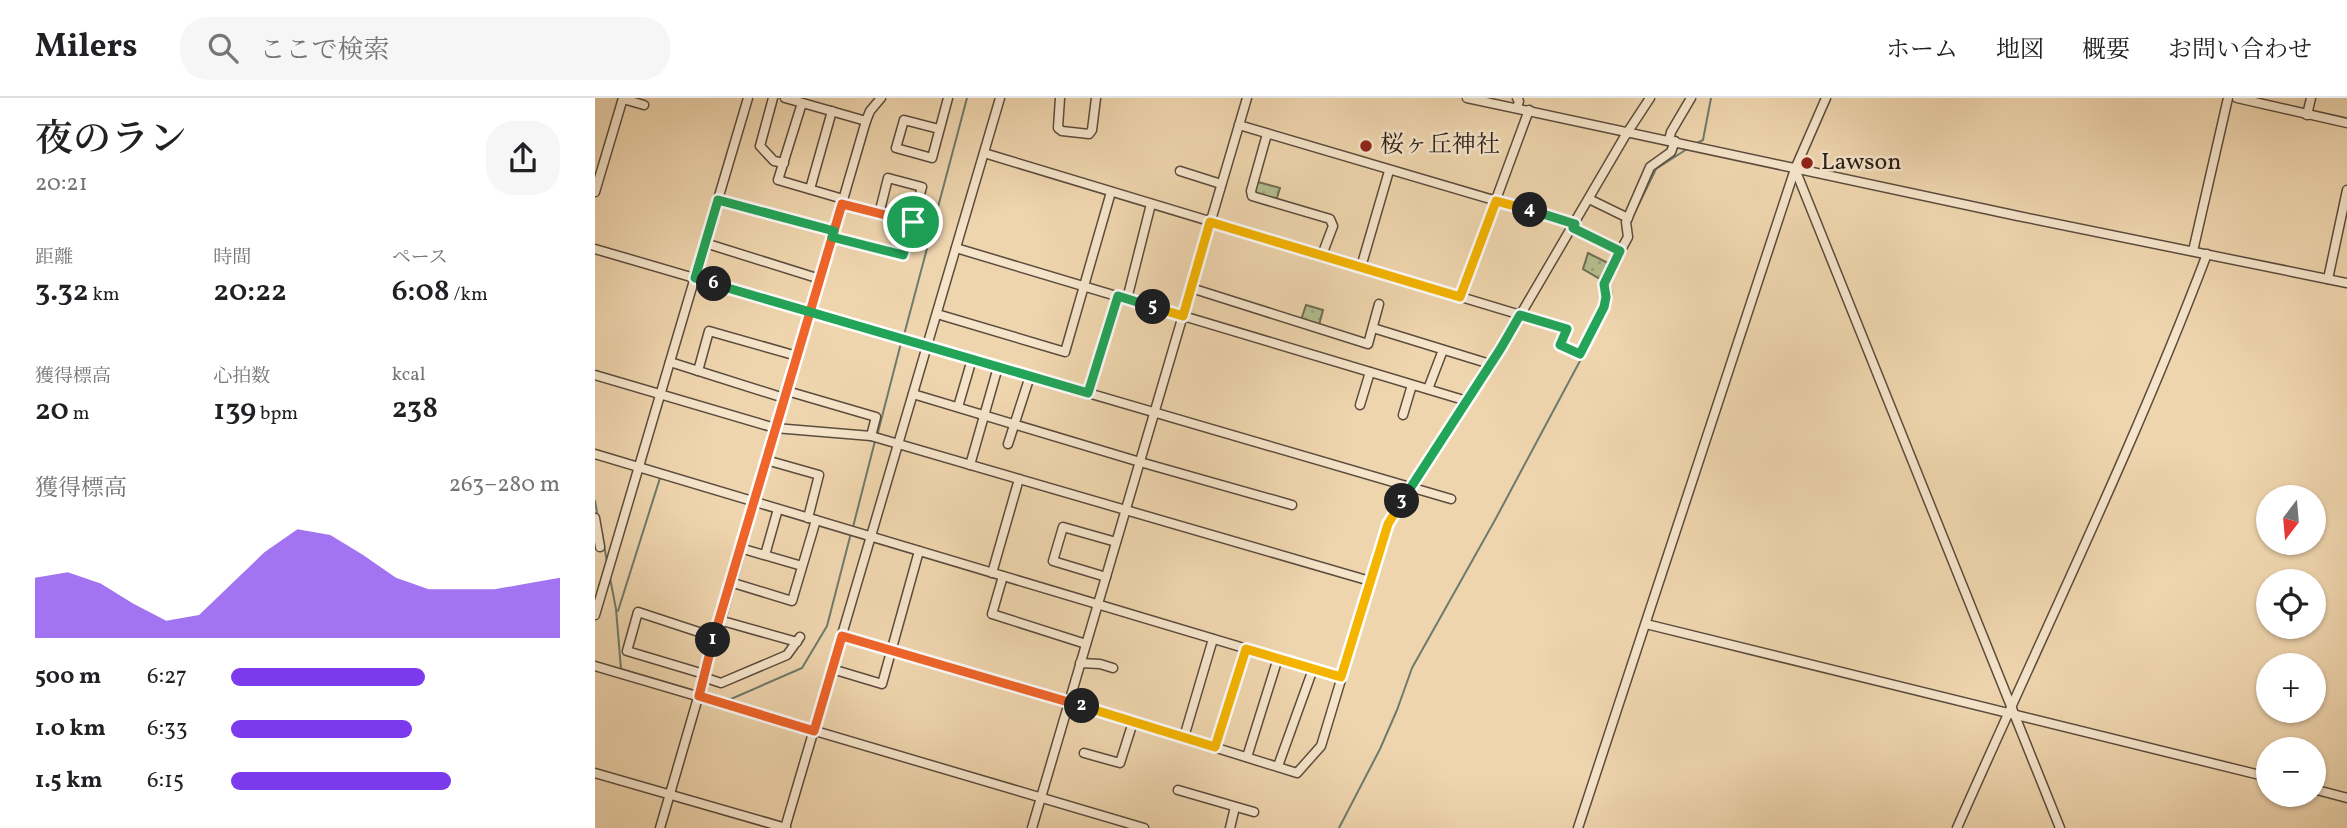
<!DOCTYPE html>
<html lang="ja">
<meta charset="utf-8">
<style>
:root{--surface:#fff;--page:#f6f6f6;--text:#202124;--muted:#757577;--line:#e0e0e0;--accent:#7c3aed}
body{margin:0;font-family:Vollkorn,"Noto Serif JP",serif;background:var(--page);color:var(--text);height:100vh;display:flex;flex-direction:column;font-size:26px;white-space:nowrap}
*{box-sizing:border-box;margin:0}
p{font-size:23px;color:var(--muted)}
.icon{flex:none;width:38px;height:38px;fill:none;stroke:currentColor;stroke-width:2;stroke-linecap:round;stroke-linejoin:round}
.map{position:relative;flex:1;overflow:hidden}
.drawer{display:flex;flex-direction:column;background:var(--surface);width:595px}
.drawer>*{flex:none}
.needle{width:46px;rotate:196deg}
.controls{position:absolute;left:1661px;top:387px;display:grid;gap:14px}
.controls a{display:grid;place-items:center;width:70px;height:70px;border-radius:50%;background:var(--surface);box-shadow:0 2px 5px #0004;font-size:35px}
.pin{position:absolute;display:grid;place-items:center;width:60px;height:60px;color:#fff;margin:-30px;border:4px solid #fff;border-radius:50%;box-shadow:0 2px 7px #0007}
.km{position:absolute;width:35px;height:35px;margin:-18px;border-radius:50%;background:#222;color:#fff;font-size:19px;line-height:35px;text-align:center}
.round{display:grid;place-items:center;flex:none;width:74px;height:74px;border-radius:28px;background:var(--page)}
.summary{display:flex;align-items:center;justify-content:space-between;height:119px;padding:0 35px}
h1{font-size:38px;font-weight:600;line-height:52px}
.figures{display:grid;grid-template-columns:repeat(3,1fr);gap:10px;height:119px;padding:7px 35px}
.figures div{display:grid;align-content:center}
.figures b{font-size:30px;font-weight:600}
.figures small{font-size:19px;font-weight:400}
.figures p{font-size:19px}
.chart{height:196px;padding:14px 35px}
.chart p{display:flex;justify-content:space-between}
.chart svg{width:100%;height:126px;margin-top:7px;fill:var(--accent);opacity:.7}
ul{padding:0 35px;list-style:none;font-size:23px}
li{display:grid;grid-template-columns:112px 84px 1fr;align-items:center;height:52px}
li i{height:18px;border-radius:9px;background:var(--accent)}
header{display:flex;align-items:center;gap:42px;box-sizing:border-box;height:98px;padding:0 35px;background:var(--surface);border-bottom:2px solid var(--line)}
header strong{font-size:33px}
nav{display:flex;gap:38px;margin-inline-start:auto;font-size:24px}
.search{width:490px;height:63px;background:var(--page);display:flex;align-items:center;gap:18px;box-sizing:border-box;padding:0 24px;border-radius:28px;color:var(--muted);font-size:26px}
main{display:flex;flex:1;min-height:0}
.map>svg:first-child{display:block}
.grass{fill:url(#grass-dots);stroke:#6f6e52;stroke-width:2}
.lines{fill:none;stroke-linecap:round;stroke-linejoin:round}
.stream{stroke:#6d7b6d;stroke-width:2}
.minor-casing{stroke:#5b4c3d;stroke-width:11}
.minor{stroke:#f5e4ca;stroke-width:8}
.split-1-casing{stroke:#fff;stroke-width:14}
.split-2-casing{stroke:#fff;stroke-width:14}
.split-3-casing{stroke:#fff;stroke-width:14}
.split-4-casing{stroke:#fff;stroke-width:14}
.split-5-casing{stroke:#fff;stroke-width:14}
.split-6-casing{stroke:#fff;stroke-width:14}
.split-7-casing{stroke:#fff;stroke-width:14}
.split-1{stroke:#f0652b;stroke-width:9}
.split-2{stroke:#f0652b;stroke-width:9}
.split-3{stroke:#f5b400;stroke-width:9}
.split-4{stroke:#22a559;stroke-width:9}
.split-5{stroke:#f5b400;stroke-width:9}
.split-6{stroke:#22a559;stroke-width:9}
.split-7{stroke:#22a559;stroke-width:9}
.poi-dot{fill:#8f2418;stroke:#f5e4ca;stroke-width:2.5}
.labels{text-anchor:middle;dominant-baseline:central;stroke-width:5;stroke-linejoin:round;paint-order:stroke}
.poi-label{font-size:24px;fill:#2a1e17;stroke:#f5e4ca;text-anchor:start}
</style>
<header>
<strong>Milers</strong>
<div class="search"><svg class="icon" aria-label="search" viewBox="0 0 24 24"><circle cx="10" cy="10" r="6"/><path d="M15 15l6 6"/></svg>ここで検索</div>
<nav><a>ホーム</a><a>地図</a><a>概要</a><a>お問い合わせ</a></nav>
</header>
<main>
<section class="drawer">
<div class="summary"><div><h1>夜のラン</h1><p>20:21</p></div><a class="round"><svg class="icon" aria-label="share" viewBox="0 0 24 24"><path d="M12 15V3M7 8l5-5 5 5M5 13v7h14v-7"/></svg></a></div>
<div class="figures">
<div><p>距離</p><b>3.32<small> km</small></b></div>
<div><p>時間</p><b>20:22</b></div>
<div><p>ペース</p><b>6:08<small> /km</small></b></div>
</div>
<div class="figures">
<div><p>獲得標高</p><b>20<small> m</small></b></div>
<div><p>心拍数</p><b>139<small> bpm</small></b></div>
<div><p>kcal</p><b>238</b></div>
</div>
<div class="chart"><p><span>獲得標高</span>263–280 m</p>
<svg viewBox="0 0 160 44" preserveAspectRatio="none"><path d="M0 44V23L10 21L20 25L30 32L40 38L50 36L60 25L70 14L80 6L90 8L100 15L110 23L120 27L130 27L140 27L150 25L160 23V44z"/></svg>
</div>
<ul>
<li><b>500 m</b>6:27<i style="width:59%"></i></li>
<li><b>1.0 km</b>6:33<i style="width:55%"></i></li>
<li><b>1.5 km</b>6:15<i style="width:67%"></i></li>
</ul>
</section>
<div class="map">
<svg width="1752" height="730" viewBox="0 0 1752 730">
<defs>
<pattern id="grass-dots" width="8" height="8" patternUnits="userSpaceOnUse" patternTransform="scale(1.75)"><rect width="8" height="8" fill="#b4be8e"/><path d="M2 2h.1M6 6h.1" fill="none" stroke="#9ba37a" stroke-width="1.8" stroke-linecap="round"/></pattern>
</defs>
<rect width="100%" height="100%" fill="#efd5ae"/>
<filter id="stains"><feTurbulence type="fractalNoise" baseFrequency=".00286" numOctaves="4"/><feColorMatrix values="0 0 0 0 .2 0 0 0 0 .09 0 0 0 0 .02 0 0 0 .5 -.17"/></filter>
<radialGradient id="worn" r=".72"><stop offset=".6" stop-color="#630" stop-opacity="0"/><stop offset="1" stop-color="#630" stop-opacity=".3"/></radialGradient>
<g class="grass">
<polygon points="663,84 685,90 681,103 667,99 660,93"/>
<polygon points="993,155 1013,165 1005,181 988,171"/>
<polygon points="711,207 728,212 724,227 706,222"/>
</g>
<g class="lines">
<g class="stream">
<polyline points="1100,46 1108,42 1116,0"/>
<polyline points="1040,114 1061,71 1092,51"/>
<polyline points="1014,205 1017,196 1014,184 1025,162"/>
<polyline points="309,237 372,0"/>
<polyline points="282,338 306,245"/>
<polyline points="0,403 3,420"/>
<polyline points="258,429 280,343"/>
<polyline points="7,435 12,464"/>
<polyline points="15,480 21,511 26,571 101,593"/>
<polyline points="23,513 65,380"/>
<polyline points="109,595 126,600 136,601 207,570 232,528 256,435"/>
<polyline points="744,730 785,651 802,612 817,570 900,422 1001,233"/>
</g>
<g class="minor-casing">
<g id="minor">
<polyline points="178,0 165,48 179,63 189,65"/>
<polyline points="190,0 271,23"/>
<polyline points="465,0 463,30 467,33 494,36 497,32 501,0"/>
<polyline points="872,0 1423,118 1752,185"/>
<polyline points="922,0 924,3 922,10"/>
<polyline points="1642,0 1752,25"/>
<polyline points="28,1 49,7"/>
<polyline points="207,5 183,82 248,101"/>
<polyline points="1712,17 1716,0"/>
<polyline points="644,27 980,126"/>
<polyline points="344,31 309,22 301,50 337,60 353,0"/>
<polyline points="672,36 656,93 657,98 735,121 738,128 727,157"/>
<polyline points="1074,42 1076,34 1096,0"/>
<path d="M 389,55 L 972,231 L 965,247 L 985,256 L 1009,209 C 1013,199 1008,191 1010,181 L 1033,139 L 1031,124 L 1055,69 L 1076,54 L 1080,43"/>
<polyline points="1200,71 1465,730"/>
<polyline points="585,73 626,86"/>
<polyline points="215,91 237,13"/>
<polyline points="0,94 28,0"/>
<polyline points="994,101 1033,120"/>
<polyline points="123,102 239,133"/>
<polyline points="247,106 318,124"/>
<polyline points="978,130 1025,153"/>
<polyline points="237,139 308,157 327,89 293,80 284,116"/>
<polyline points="110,145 225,181"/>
<polyline points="361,150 872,303"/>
<polyline points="0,151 856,401"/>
<polyline points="1598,153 1633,0"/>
<polyline points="766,169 794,73"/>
<polyline points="1733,181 1752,92"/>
<polyline points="596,190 773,246 784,206"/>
<polyline points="865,199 934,12"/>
<polyline points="532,201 556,106"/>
<polyline points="342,216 470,254 516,94"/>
<polyline points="778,230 895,266"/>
<polyline points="75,264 189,300"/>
<polyline points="103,273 114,233 202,258"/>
<polyline points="0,277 180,330 276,338 775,483"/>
<polyline points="833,291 848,252"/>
<polyline points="192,293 281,319 276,338"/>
<polyline points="493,295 523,198"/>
<polyline points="318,296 545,364 697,407"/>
<polyline points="765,307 775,274"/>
<polyline points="363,309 377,261"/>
<polyline points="808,317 817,287"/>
<polyline points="413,346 435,278"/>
<polyline points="0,356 746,579"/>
<polyline points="171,362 224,377 213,420"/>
<polyline points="375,367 403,269"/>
<polyline points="0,420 5,449"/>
<polyline points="145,450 207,468"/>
<polyline points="170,457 183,411"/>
<polyline points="397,475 424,381"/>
<polyline points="408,478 397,516 491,546"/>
<polyline points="511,479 458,463 468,429 521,444"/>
<polyline points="135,484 197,503 221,422"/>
<polyline points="0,517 153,0"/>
<polyline points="124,522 202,544"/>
<polyline points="1051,526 1673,679"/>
<polyline points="247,538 474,604 702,675 726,648 793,426 906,250 1030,38 1055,0"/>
<polyline points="485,565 505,566 518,570"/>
<polyline points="0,568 549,730"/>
<polyline points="237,571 287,586 324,453"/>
<polyline points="109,576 32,553 43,514 119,539"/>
<polyline points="108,579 126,585 192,557 205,539"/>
<polyline points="589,639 618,541"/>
<polyline points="620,649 651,551"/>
<polyline points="489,655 525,665 538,624"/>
<polyline points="652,659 683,560"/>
<polyline points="683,668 718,571"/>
<polyline points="0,675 191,730"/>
<polyline points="1718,691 1752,700"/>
<polyline points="583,692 659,714"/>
<polyline points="65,730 271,23 275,13 286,0"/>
<polyline points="190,730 405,0"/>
<polyline points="437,730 652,0"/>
<polyline points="635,730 640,709"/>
<polyline points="983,730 1200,71 1231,0"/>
<path d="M 1362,730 C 1446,539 1538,351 1612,156"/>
</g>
</g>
<use href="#minor" class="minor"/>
</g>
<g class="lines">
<g class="split-1-casing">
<polyline id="split-1" points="118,542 247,106 318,124"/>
</g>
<g class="split-2-casing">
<polyline id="split-2" points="118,542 104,598 219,633 247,538 487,608"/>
</g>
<g class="split-3-casing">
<polyline id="split-3" points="487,608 620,649 651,551 746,579 793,426 807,403"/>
</g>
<g class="split-4-casing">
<polyline id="split-4" points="807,403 906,250 925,217 972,231 965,247 985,256 1009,209 1011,199 1009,186 1025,153 978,130 980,126 935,112"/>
</g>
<g class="split-5-casing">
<polyline id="split-5" points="558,209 588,218 615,124 865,199 901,103 935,112"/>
</g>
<g class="split-6-casing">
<polyline id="split-6" points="119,186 493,295 523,198 558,209"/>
</g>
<g class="split-7-casing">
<polyline id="split-7" points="119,186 100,180 123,102 239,133 237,139 308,157 318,124"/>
</g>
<use href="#split-1" class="split-1"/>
<use href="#split-2" class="split-2"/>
<use href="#split-3" class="split-3"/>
<use href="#split-4" class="split-4"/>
<use href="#split-5" class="split-5"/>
<use href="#split-6" class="split-6"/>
<use href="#split-7" class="split-7"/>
</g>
<g class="poi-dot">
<circle cx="771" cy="48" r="7"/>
<circle cx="1212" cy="65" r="7"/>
</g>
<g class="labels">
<g class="poi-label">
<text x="785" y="48">桜ヶ丘神社</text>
<text x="1226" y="65">Lawson</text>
</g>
</g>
<rect width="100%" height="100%" filter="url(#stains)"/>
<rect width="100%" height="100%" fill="url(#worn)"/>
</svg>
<div class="controls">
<a><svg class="needle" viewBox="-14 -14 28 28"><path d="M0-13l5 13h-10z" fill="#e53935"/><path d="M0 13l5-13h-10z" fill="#757577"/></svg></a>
<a><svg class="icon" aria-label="locate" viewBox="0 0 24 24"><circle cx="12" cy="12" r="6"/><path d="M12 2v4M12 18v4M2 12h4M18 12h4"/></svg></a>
<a>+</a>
<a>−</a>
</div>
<div class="pin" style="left:318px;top:124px;background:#1e9e55"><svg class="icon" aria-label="arrive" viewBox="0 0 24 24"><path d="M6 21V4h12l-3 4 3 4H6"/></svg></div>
<b class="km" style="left:118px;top:542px">1</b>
<b class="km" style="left:487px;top:608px">2</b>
<b class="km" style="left:807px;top:403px">3</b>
<b class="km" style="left:935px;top:112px">4</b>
<b class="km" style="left:558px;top:209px">5</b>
<b class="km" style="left:119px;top:186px">6</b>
</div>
</main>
